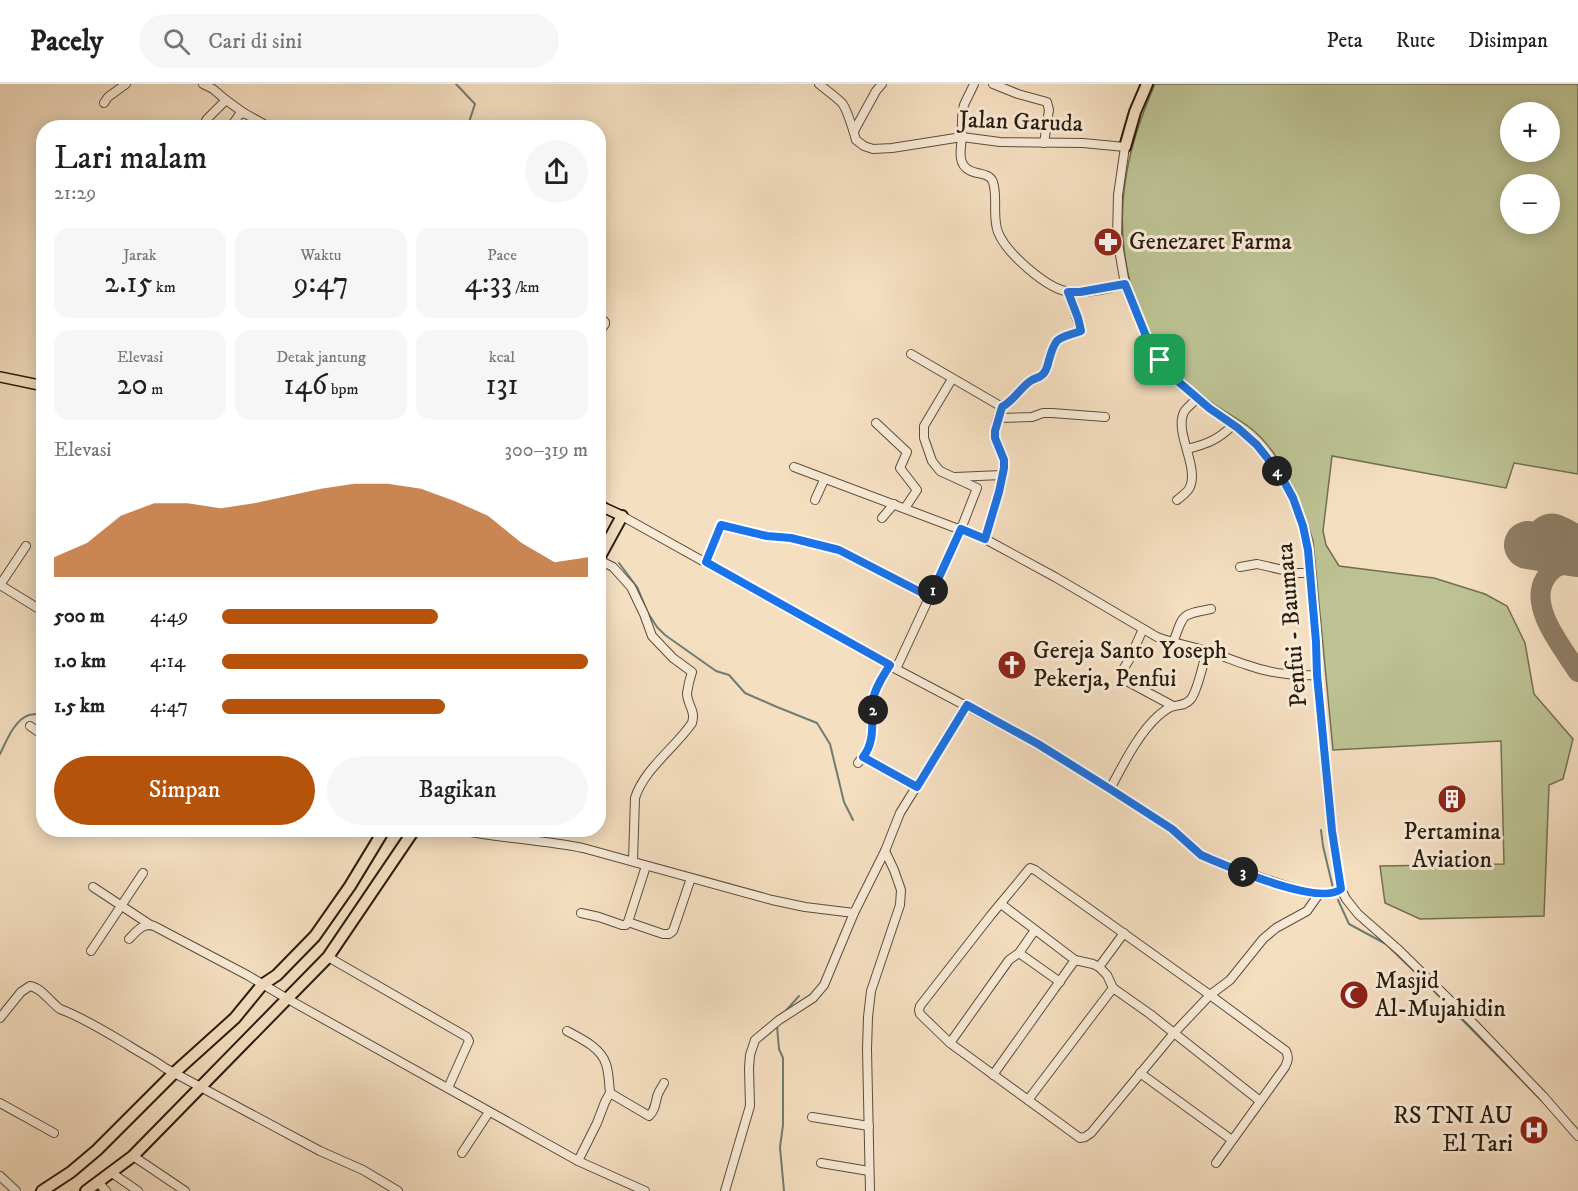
<!DOCTYPE html>
<html lang="id">
<meta charset="utf-8">
<style>
:root{--surface:#fff;--page:#f6f6f6;--text:#202124;--muted:#757577;--line:#e0e0e0;--accent:#b45309}
body{margin:0;font-family:"IM FELL DW Pica",serif;background:var(--page);color:var(--text);height:100vh;display:flex;flex-direction:column;font-size:22px;white-space:nowrap}
*{box-sizing:border-box;margin:0}
p{font-size:20px;color:var(--muted)}
.icon{flex:none;width:33px;height:33px;fill:none;stroke:currentColor;stroke-width:2;stroke-linecap:round;stroke-linejoin:round}
.map{position:relative;flex:1;overflow:hidden}
.panel{position:absolute;left:36px;top:36px;width:570px;height:717px;display:flex;flex-direction:column;background:var(--surface);border-radius:24px;box-shadow:0 3px 15px #0003}
.panel>*{flex:none}
.tools{position:absolute;left:1500px;top:18px;display:grid;gap:12px}
.tools a{display:grid;place-items:center;width:60px;height:60px;border-radius:50%;background:var(--surface);box-shadow:0 3px 15px #0003;font-size:30px}
.pin{position:absolute;display:grid;place-items:center;width:51px;height:51px;color:#fff;margin:-26px;border-radius:12px;box-shadow:0 3px 9px #0006}
.km{position:absolute;width:30px;height:30px;margin:-15px;border-radius:50%;background:#222;color:#fff;font-size:16px;line-height:30px;text-align:center}
.round{display:grid;place-items:center;flex:none;width:63px;height:63px;border-radius:32px;background:var(--page)}
.overview{display:flex;align-items:center;justify-content:space-between;height:102px;padding:0 18px}
h1{font-size:33px;font-weight:600;line-height:45px}
.figures{display:grid;grid-template-columns:repeat(3,1fr);gap:9px;height:102px;padding:6px 18px}
.figures div{display:grid;align-content:center;border-radius:15px;background:var(--page);text-align:center}
.figures b{font-size:30px;font-weight:600}
.figures small{font-size:16px;font-weight:400}
.figures p{font-size:16px}
.chart{height:168px;padding:12px 18px}
.chart p{display:flex;justify-content:space-between}
.chart svg{width:100%;height:108px;margin-top:6px;fill:var(--accent);opacity:.7}
.action{display:flex;gap:12px;margin-top:auto;padding:12px 18px}
.action a{flex:1;height:69px;border-radius:36px;background:var(--accent);color:#fff;font-size:24px;font-weight:600;line-height:69px;text-align:center}
.action a+a{background:var(--page);color:var(--text)}
ul{padding:0 18px;list-style:none;font-size:20px}
li{display:grid;grid-template-columns:96px 72px 1fr;align-items:center;height:45px}
li i{height:15px;border-radius:8px;background:var(--accent)}
header{display:flex;align-items:center;gap:36px;box-sizing:border-box;height:84px;padding:0 30px;background:var(--surface);border-bottom:2px solid var(--line)}
header strong{font-size:28px}
nav{display:flex;gap:33px;margin-inline-start:auto;font-size:21px}
.search{width:420px;height:54px;background:var(--page);display:flex;align-items:center;gap:15px;box-sizing:border-box;padding:0 21px;border-radius:33px;color:var(--muted);font-size:22px}
.map>svg:first-child{display:block}
.green{fill:#bcc293;stroke:#726f50;stroke-width:1.5;fill-rule:evenodd}
.lines{fill:none;stroke-linecap:round;stroke-linejoin:round}
.stream{stroke:#6f7c73;stroke-width:2}
.taxiway{stroke:#8f7e67;stroke-width:20}
.runway{stroke:#8f7e67;stroke-width:48}
.minor-casing{stroke:#5c4d3a;stroke-width:10}
.major-casing{stroke:#291c0d;stroke-width:12}
.highway-casing{stroke:#291c0d;stroke-width:14}
.minor{stroke:#f8ead7;stroke-width:8}
.major{stroke:#f5dfc1;stroke-width:9}
.highway{stroke:#f5dfc1;stroke-width:10}
.route-casing{stroke:#fff;stroke-width:12}
.route{stroke:#1a73e8;stroke-width:8}
.labels{text-anchor:middle;dominant-baseline:central;stroke-width:6;stroke-linejoin:round;paint-order:stroke}
.street-label{font-size:24px;fill:#291c0d;stroke:#f8ead7}
.poi-label{font-size:24px;fill:#291c0d;stroke:#f8ead7;text-anchor:start}
</style>
<header>
<strong>Pacely</strong>
<div class="search"><svg class="icon" aria-label="search" viewBox="0 0 24 24"><circle cx="10" cy="10" r="6"/><path d="M15 15l6 6"/></svg>Cari di sini</div>
<nav><a>Peta</a><a>Rute</a><a>Disimpan</a></nav>
</header>
<div class="map">
<svg width="1578" height="1107" viewBox="0 0 1578 1107">
<rect width="100%" height="100%" fill="#f5dfc1"/>
<filter id="stains"><feTurbulence type="fractalNoise" baseFrequency=".00333" numOctaves="4"/><feColorMatrix values="0 0 0 0 .2 0 0 0 0 .09 0 0 0 0 .02 0 0 0 .5 -.17"/></filter>
<radialGradient id="worn" r=".72"><stop offset=".6" stop-color="#630" stop-opacity="0"/><stop offset="1" stop-color="#630" stop-opacity=".3"/></radialGradient>
<path class="green" d="M 1155,0 L 1578,0 L 1578,390 L 1514,379 L 1506,404 L 1332,372 L 1323,447 L 1326,461 L 1339,482 L 1434,494 L 1485,510 L 1507,522 L 1525,559 L 1534,610 L 1573,655 L 1563,695 L 1549,701 L 1544,832 L 1420,835 L 1385,819 L 1380,782 L 1504,780 L 1501,657 L 1333,666 L 1313,457 C 1302,419 1281,367 1249,343 C 1229,329 1207,318 1189,301 C 1131,248 1113,162 1127,87 C 1132,57 1143,28 1155,0 ZM 1510,28 L 1550,28 L 1550,68 L 1510,68 ZM 1510,100 L 1550,100 L 1550,140 L 1510,140 Z"/>
<g class="lines">
<g class="stream">
<polyline points="456,0 475,20 467,44"/>
<polyline points="619,479 637,503 648,529 657,543 665,551 716,587 729,591 745,609 777,623 817,639 830,660 844,718 853,736"/>
<path d="M 0,670 C 6,658 14,636 29,631 C 33,630 39,630 44,629"/>
<polyline points="1321,746 1323,762 1333,804"/>
<polyline points="1338,816 1349,840 1386,860 1422,895"/>
<polyline points="1428,901 1547,1022"/>
<polyline points="783,930 799,912"/>
<polyline points="777,942 779,965 783,974 783,1041 780,1063 784,1107"/>
</g>
<g class="taxiway">
<path d="M 1578,481 C 1572,481 1565,480 1559,482 C 1554,484 1548,490 1545,495 C 1528,523 1563,564 1578,588"/>
<path d="M 1558,482 C 1552,480 1545,478 1540,473 C 1527,462 1537,436 1556,440 C 1563,442 1571,447 1578,451"/>
</g>
<polyline class="runway" points="1528,461 1578,469"/>
<g class="minor-casing">
<g id="minor">
<polyline points="203,0 213,5 226,16"/>
<path d="M 819,0 C 826,6 835,12 842,19 C 848,27 853,46 856,56 L 864,62 L 873,65 L 892,64 L 962,53 L 1000,58 L 1083,59 L 1125,63 L 1118,111 L 1117,154 L 1125,200 L 1148,257 L 1160,276 L 1173,293 L 1209,324 L 1238,344 L 1257,361 L 1280,390 L 1293,414 L 1303,442 L 1308,466 L 1316,558 L 1317,591 L 1332,747 L 1341,805 L 1346,815 L 1358,830 L 1400,867 L 1474,940 L 1543,1012 L 1578,1052"/>
<path d="M 974,0 C 971,7 967,14 964,21 C 961,32 962,41 962,53 C 961,64 957,80 969,86 C 977,91 989,88 993,98 C 998,114 992,133 998,148 C 1006,169 1048,206 1070,208 C 1088,210 1108,205 1125,200"/>
<polyline points="993,0 1018,10 1047,18 1049,26 1044,59"/>
<polyline points="104,19 108,13 126,0"/>
<polyline points="202,44 207,35 226,16 244,29"/>
<polyline points="230,44 239,31 244,29 271,44"/>
<polyline points="854,47 876,7 882,0"/>
<polyline points="598,231 605,238 605,240 598,250"/>
<path d="M 911,270 L 1002,323 C 1014,317 1018,307 1029,298 C 1034,293 1040,295 1045,289 C 1047,285 1048,280 1049,276 C 1056,251 1058,255 1081,247 L 1068,208"/>
<polyline points="998,334 1032,333 1043,329 1052,329 1105,333"/>
<polyline points="876,339 907,368 900,384 917,406 905,424"/>
<path d="M 1187,365 C 1207,360 1218,356 1233,341"/>
<path d="M 794,383 L 985,455 L 1055,493 L 1157,553 C 1173,559 1190,562 1207,567 C 1221,571 1234,577 1247,581 C 1269,589 1295,592 1317,591"/>
<polyline points="955,393 1002,391"/>
<polyline points="815,416 824,396"/>
<path d="M 1177,416 C 1182,412 1188,408 1190,403 C 1199,382 1174,348 1184,328 C 1187,323 1194,318 1197,314"/>
<polyline points="622,432 896,585 1038,660 1172,745 1201,771 1230,783 1298,806 1319,810 1338,808 1341,805"/>
<polyline points="882,434 894,420"/>
<path d="M 985,455 C 992,431 1002,407 1004,382 C 1005,372 999,364 996,355 C 993,344 998,334 1002,323"/>
<path d="M 599,476 L 613,483 L 631,503 L 644,530 L 652,552 L 673,574 L 692,588 C 690,594 688,602 687,609 C 687,621 696,626 692,639 C 675,664 644,685 635,714 L 633,777"/>
<polyline points="706,478 721,441 767,452 791,454 839,466 930,513"/>
<polyline points="1240,483 1257,480 1296,489 1310,489"/>
<polyline points="0,501 44,528"/>
<polyline points="0,501 26,462"/>
<polyline points="1143,545 1129,576 1122,587 1121,594 1173,622"/>
<path d="M 1173,559 C 1184,529 1180,531 1211,525"/>
<polyline points="896,585 961,445 977,404 940,387 932,377 924,354 924,342 952,295"/>
<polyline points="30,642 44,652"/>
<polyline points="863,673 917,703"/>
<polyline points="858,679 868,666 870,661 874,613 878,601 890,581"/>
<path d="M 1110,705 C 1123,681 1138,650 1158,632 C 1163,628 1168,623 1174,622 C 1180,621 1186,621 1191,615 C 1198,606 1203,579 1207,567"/>
<path d="M 460,746 C 500,754 542,756 583,764 L 772,816 L 805,823 L 854,829"/>
<polyline points="646,782 628,838 663,850 669,850 673,847 691,794"/>
<polygon points="1030,784 1035,786 1210,911 1174,949 1091,1049 1085,1053 1080,1054 950,959 920,930 919,926 920,922 991,831"/>
<polyline points="93,803 149,840"/>
<polyline points="1001,820 1075,876 1093,880 1099,883 1124,849"/>
<polyline points="581,829 599,833 622,841 626,841 628,838"/>
<path d="M 129,855 C 136,848 143,838 154,842 L 247,891 L 286,914 L 578,1077 L 645,1107"/>
<polyline points="91,867 143,789"/>
<polyline points="1019,869 1060,898"/>
<polyline points="328,873 467,953 469,957 448,1004"/>
<polyline points="1113,904 1150,930 1260,1017"/>
<path d="M 0,934 L 21,908 L 30,902 C 42,904 50,918 60,925 C 84,934 106,948 128,961 C 140,969 153,975 165,984 L 320,1067 L 363,1086 L 398,1107"/>
<path d="M 567,947 C 582,955 601,964 606,980 C 609,989 609,1000 610,1009"/>
<polyline points="950,959 1009,876 1019,869 1035,846"/>
<polyline points="1140,989 1232,1056"/>
<polyline points="993,991 1075,876"/>
<polyline points="1028,1016 1113,904 1107,891 1099,883"/>
<polyline points="0,1019 54,1049"/>
<polyline points="812,1033 869,1042"/>
<polyline points="462,1069 489,1028"/>
<polyline points="133,1072 185,1107"/>
<path d="M 578,1077 L 597,1039 L 605,1018 L 610,1009 L 649,1032 C 655,1026 655,1021 657,1013 C 658,1008 662,1003 664,999"/>
<polyline points="821,1079 869,1087"/>
<path d="M 1216,1079 L 1285,983 C 1288,977 1289,973 1286,967 L 1210,911 L 1230,896 L 1263,855 L 1276,844 L 1307,827 L 1319,810"/>
<polyline points="112,1089 138,1107"/>
<polyline points="0,1092 16,1107"/>
<polyline points="98,1098 106,1107"/>
<polyline points="725,1107 750,1022 749,984 750,971 755,956 779,936 813,914 824,901 854,829 885,767 900,729 967,621"/>
<polyline points="870,1107 867,965 868,933 871,907 900,821 901,806 894,786 885,767"/>
</g>
</g>
<g class="major-casing">
<g id="major">
<polyline points="0,293 44,302"/>
<polyline points="598,421 622,432"/>
</g>
</g>
<g class="highway-casing">
<g id="highway">
<polyline points="1125,63 1135,28 1147,0"/>
<polyline points="598,431 602,423"/>
<polyline points="598,476 622,432"/>
<polyline points="42,1107 71,1088 97,1066 174,989 235,934 262,901 277,891 315,852 350,802 384,746"/>
<polyline points="86,1107 133,1072 328,873 414,746"/>
</g>
</g>
<use href="#minor" class="minor"/>
<use href="#major" class="major"/>
<use href="#highway" class="highway"/>
</g>
<g class="lines">
<g class="route-casing">
<path id="route" d="M 1125,200 L 1148,257 L 1160,276 L 1173,293 L 1209,324 L 1238,344 L 1257,361 L 1280,390 L 1293,414 L 1303,442 L 1308,466 L 1316,558 L 1317,591 L 1332,747 L 1341,805 C 1320,822 1234,785 1210,775 L 1201,771 L 1172,745 L 1110,705 L 1038,660 L 967,621 L 917,703 L 863,673 C 876,657 871,636 873,616 C 875,604 883,592 890,581 L 706,478 L 721,441 L 767,452 L 791,454 L 839,466 L 930,513 L 961,445 L 985,455 L 999,408 L 1004,384 L 1004,376 L 995,354 L 995,347 L 1002,323 C 1014,316 1018,307 1029,298 C 1034,293 1040,295 1044,289 C 1047,285 1048,280 1049,276 C 1056,251 1058,255 1081,247 L 1078,234 L 1068,208 L 1080,208 Z"/>
</g>
<use href="#route" class="route"/>
</g>
<defs>
<g id="pharmacy-disc" transform="scale(1.5)"><circle r="9.5" fill="#8f2418" stroke="#f8ead7"/><path d="M-2-6h4v4h4v4h-4v4h-4v-4h-4v-4h4Z" fill="#fff"/></g>
<g id="church-disc" transform="scale(1.5)"><circle r="9.5" fill="#8f2418" stroke="#f8ead7"/><path d="M-1.2-6h2.4v3.5h3.3v2.4h-3.3V6h-2.4V-.1h-3.3v-2.4h3.3Z" fill="#fff"/></g>
<g id="building-disc" transform="scale(1.5)"><circle r="9.5" fill="#8f2418" stroke="#f8ead7"/><path d="M-4-6H4V6H1V3H-1V6H-4ZM-2.5-4.3h1.7v1.8h-1.7ZM.8-4.3h1.7v1.8H.8ZM-2.5-1h1.7V.8h-1.7ZM.8-1h1.7V.8H.8Z" fill="#fff"/></g>
<g id="mosque-disc" transform="scale(1.5)"><circle r="9.5" fill="#8f2418" stroke="#f8ead7"/><path d="M3.5-4.9A6 6 0 1 0 3.5 4.9A5 5 0 1 1 3.5-4.9Z" fill="#fff"/></g>
<g id="hospital-disc" transform="scale(1.5)"><circle r="9.5" fill="#8f2418" stroke="#f8ead7"/><path d="M-5-5h3v3.5h4V-5h3V5h-3V1.5h-4V5h-3Z" fill="#fff"/></g>
</defs>
<g fill-rule="evenodd">
<use href="#pharmacy-disc" x="1108" y="158"/>
<use href="#church-disc" x="1012" y="581"/>
<use href="#building-disc" x="1452" y="715"/>
<use href="#mosque-disc" x="1354" y="911"/>
<use href="#hospital-disc" x="1534" y="1046"/>
</g>
<g class="labels">
<g class="street-label">
<text transform="translate(1021 38) rotate(2)">Jalan Garuda</text>
<text transform="translate(1292 541) rotate(-95)">Penfui - Baumata</text>
</g>
<g class="poi-label">
<text x="1129" y="158">Genezaret Farma</text>
<text x="1033" y="567">Gereja Santo Yoseph<tspan x="1033" dy="28">Pekerja, Penfui</tspan></text>
<text x="1452" y="748" text-anchor="middle">Pertamina<tspan x="1452" dy="28">Aviation</tspan></text>
<text x="1375" y="897">Masjid<tspan x="1375" dy="28">Al-Mujahidin</tspan></text>
<text x="1513" y="1032" text-anchor="end">RS TNI AU<tspan x="1513" dy="28">El Tari</tspan></text>
</g>
</g>
<rect width="100%" height="100%" filter="url(#stains)"/>
<rect width="100%" height="100%" fill="url(#worn)"/>
</svg>
<div class="tools">
<a>+</a>
<a>−</a>
</div>
<div class="pin" style="left:1160px;top:276px;background:#1e9e55"><svg class="icon" aria-label="arrive" viewBox="0 0 24 24"><path d="M6 21V4h12l-3 4 3 4H6"/></svg></div>
<b class="km" style="left:933px;top:506px">1</b>
<b class="km" style="left:873px;top:626px">2</b>
<b class="km" style="left:1243px;top:788px">3</b>
<b class="km" style="left:1277px;top:387px">4</b>
<section class="panel">
<div class="overview"><div><h1>Lari malam</h1><p>21:29</p></div><a class="round"><svg class="icon" aria-label="share" viewBox="0 0 24 24"><path d="M12 15V3M7 8l5-5 5 5M5 13v7h14v-7"/></svg></a></div>
<div class="figures">
<div><p>Jarak</p><b>2.15<small> km</small></b></div>
<div><p>Waktu</p><b>9:47</b></div>
<div><p>Pace</p><b>4:33<small> /km</small></b></div>
</div>
<div class="figures">
<div><p>Elevasi</p><b>20<small> m</small></b></div>
<div><p>Detak jantung</p><b>146<small> bpm</small></b></div>
<div><p>kcal</p><b>131</b></div>
</div>
<div class="chart"><p><span>Elevasi</span>300–319 m</p>
<svg viewBox="0 0 160 44" preserveAspectRatio="none"><path d="M0 44V36L10 30L20 19L30 14L40 14L50 16L60 14L70 11L80 8L90 6L100 6L110 8L120 13L130 19L140 30L150 38L160 36V44z"/></svg>
</div>
<ul>
<li><b>500 m</b>4:49<i style="width:59%"></i></li>
<li><b>1.0 km</b>4:14<i style="width:100%"></i></li>
<li><b>1.5 km</b>4:47<i style="width:61%"></i></li>
</ul>
<div class="action"><a>Simpan</a><a>Bagikan</a></div>
</section>
</div>
